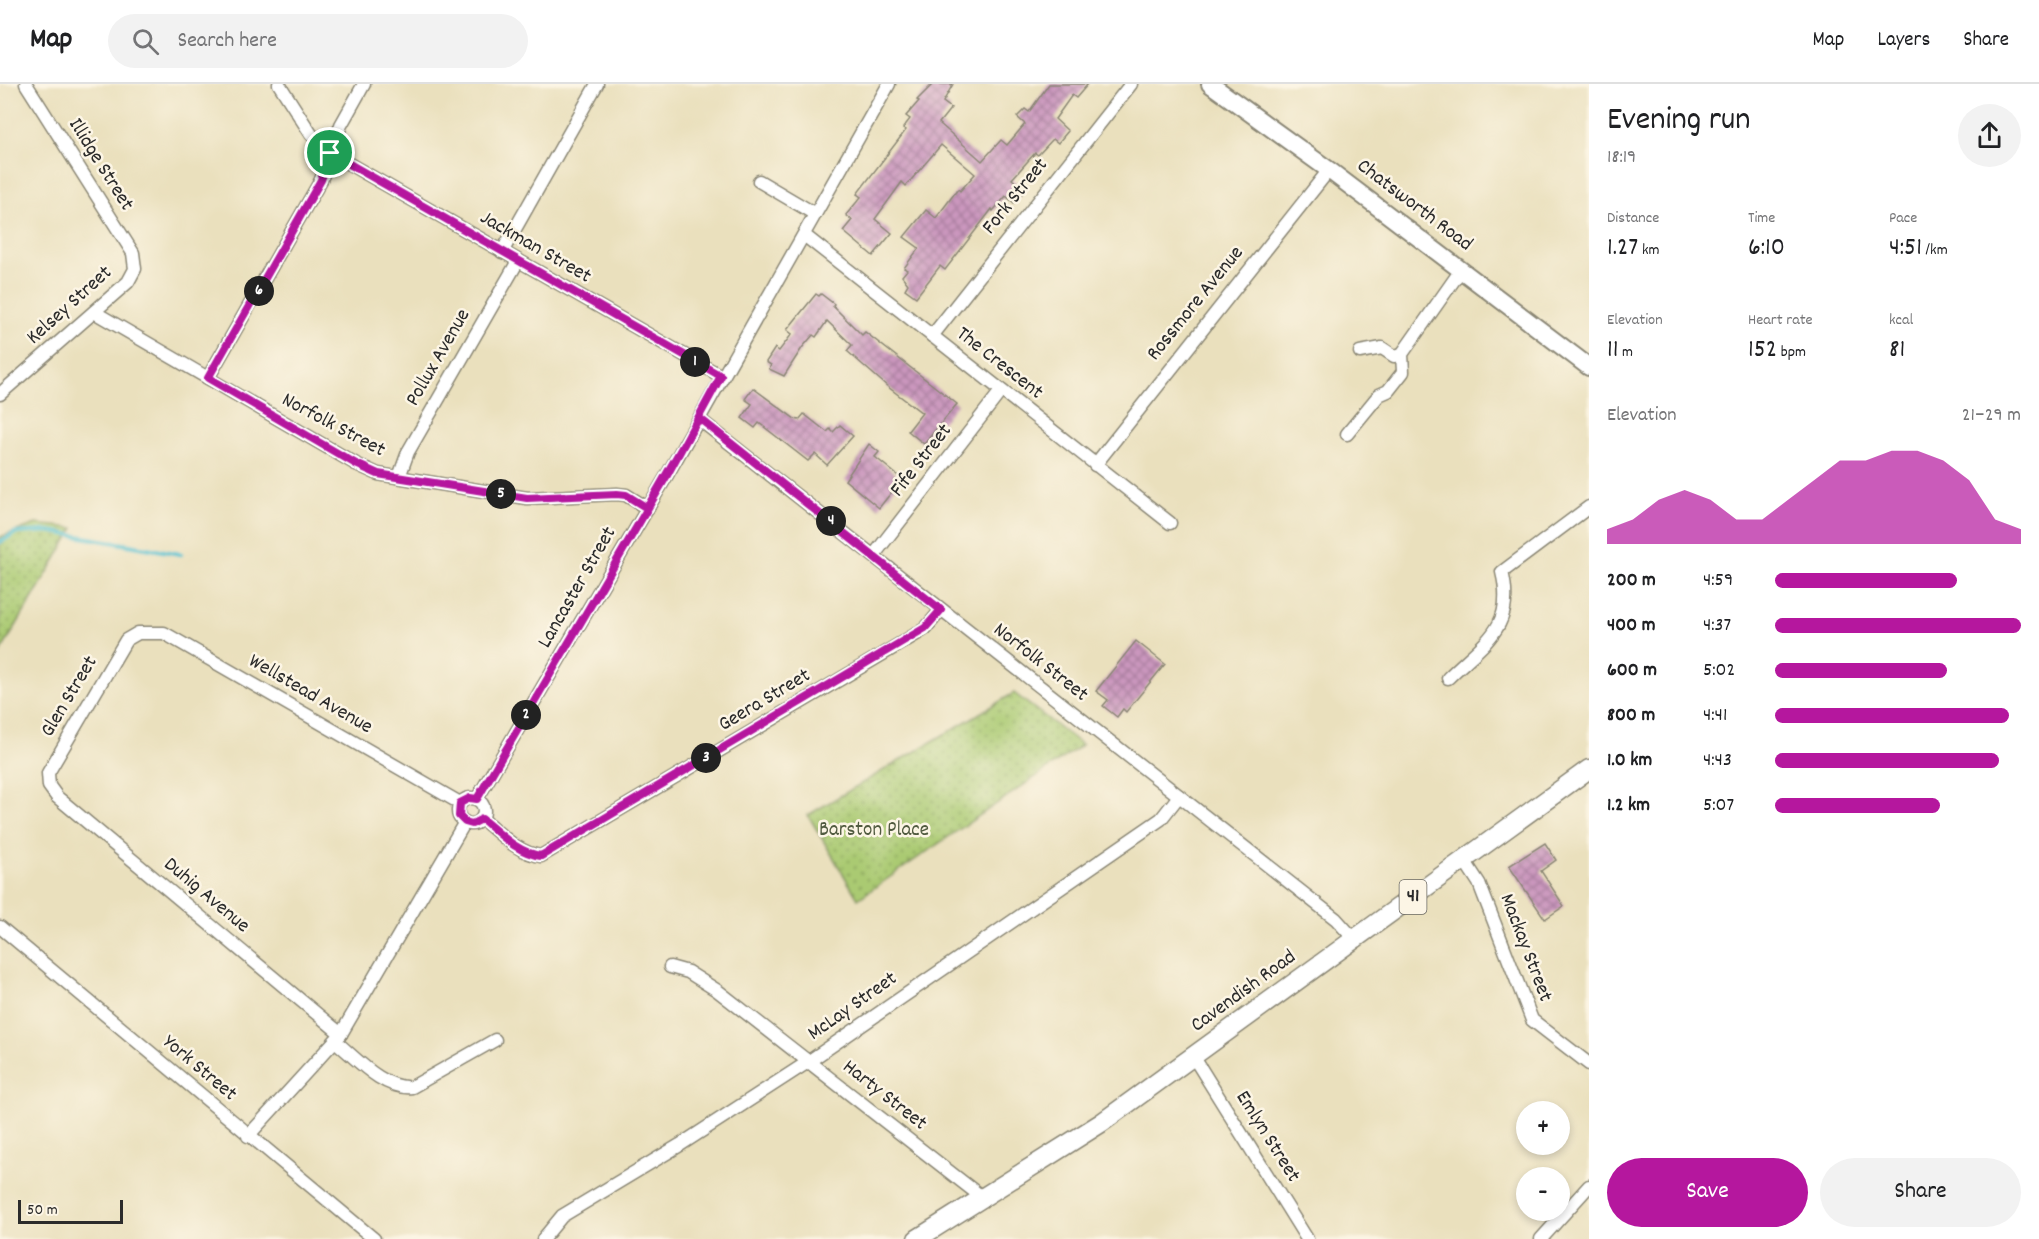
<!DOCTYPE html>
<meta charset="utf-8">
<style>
:root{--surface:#fff;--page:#f2f2f2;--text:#202124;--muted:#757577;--line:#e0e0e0;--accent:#b5179e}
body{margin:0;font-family:Dekko,sans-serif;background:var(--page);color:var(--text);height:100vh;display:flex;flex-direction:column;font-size:22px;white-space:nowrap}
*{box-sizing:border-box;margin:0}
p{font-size:20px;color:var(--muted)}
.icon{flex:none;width:33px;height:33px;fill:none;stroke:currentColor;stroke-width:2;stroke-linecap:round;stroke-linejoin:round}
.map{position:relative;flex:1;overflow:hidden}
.side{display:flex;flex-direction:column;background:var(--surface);width:450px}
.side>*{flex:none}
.buttons{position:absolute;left:1516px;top:1017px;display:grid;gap:12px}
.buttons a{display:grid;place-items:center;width:54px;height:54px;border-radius:50%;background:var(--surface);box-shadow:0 3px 9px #0003;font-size:30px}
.scale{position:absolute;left:18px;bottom:15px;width:105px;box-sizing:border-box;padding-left:6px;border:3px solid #2b2b2b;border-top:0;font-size:16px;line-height:21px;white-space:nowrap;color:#2b2b2b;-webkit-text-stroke:4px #fcf5e5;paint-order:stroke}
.pin{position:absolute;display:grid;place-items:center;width:51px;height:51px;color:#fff;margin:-26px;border:3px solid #fff;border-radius:50%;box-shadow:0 2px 6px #0007}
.km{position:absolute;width:30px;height:30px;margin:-15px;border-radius:50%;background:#222;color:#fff;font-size:16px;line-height:30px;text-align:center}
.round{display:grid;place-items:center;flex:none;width:63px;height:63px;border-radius:32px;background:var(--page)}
.headline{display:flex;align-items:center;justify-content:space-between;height:102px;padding:0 18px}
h1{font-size:33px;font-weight:600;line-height:45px}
.figures{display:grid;grid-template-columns:repeat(3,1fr);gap:9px;height:102px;padding:6px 18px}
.figures div{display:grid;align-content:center}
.figures b{font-size:26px;font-weight:600}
.figures small{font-size:16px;font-weight:400}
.figures p{font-size:16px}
.chart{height:168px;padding:12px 18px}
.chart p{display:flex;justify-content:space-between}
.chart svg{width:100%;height:108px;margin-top:6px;fill:var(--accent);opacity:.7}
.cta{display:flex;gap:12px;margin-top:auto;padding:12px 18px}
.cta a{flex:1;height:69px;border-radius:36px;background:var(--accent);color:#fff;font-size:24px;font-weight:600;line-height:69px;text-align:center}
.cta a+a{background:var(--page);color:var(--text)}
ul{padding:0 18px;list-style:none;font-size:20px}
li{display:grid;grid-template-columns:96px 72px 1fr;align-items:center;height:45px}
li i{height:15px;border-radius:8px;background:var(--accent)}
header{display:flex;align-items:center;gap:36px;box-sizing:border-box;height:84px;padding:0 30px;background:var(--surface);border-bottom:2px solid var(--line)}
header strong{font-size:28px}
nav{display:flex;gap:33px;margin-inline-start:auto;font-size:21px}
.search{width:420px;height:54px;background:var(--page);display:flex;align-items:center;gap:15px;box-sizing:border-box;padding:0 21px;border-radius:33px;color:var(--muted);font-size:22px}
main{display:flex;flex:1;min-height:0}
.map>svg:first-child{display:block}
.park{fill:url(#park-dots);stroke:#6a7a4e;stroke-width:1.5}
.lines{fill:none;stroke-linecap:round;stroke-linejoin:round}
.stream{stroke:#55c0cf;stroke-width:4.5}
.building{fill:url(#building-cross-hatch)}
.street-casing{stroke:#8a8674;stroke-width:15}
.secondary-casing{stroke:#8a8674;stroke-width:20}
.primary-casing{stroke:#8a8674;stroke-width:21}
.street{stroke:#fff;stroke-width:12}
.secondary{stroke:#fff;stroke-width:16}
.primary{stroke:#fff;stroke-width:18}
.route-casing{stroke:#fff;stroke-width:12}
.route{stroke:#b5179e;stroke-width:8}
.labels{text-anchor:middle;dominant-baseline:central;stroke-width:5;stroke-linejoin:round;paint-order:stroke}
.shield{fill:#fcf5e5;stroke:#6a6863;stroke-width:1.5}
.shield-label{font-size:20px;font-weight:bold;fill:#2b2b2b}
.street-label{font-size:21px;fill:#2b2b2b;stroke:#fcf5e5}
.park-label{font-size:21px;fill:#515b40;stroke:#fcf5e5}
</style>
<header>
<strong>Map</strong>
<div class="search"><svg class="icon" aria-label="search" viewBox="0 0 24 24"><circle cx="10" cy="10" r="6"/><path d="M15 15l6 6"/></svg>Search here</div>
<nav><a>Map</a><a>Layers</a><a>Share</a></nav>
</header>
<main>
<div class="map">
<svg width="1589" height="1155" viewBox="0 0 1589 1155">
<defs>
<pattern id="park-dots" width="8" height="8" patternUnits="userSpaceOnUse" patternTransform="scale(1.5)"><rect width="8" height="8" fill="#aaca72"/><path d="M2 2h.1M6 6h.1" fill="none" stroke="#8ba45e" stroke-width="1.8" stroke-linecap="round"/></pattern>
<pattern id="building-cross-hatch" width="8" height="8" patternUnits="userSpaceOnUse" patternTransform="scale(1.5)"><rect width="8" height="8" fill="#cb97be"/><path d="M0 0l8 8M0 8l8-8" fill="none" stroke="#a57b9b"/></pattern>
</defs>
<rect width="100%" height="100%" fill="#fcf5e5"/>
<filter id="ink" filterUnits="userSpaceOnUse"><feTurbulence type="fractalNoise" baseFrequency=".0167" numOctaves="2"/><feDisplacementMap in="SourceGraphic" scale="12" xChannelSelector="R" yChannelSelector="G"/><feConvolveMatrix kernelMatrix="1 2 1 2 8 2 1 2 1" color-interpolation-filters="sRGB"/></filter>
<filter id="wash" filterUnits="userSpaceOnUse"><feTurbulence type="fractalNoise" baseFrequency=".008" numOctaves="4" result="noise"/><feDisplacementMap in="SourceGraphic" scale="24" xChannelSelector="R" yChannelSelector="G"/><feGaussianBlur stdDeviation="1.35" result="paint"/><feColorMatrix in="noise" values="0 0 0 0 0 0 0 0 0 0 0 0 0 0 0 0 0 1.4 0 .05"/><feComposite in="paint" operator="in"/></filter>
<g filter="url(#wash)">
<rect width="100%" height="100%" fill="#eae0bd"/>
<g class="park">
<polygon points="36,440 74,444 0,569 0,453"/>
<polygon points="1014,609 1082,661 858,815 808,731"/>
</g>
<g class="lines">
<polyline class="stream" points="0,458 15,449 48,447 181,470"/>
</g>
<g id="blocks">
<g class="building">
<polygon points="933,0 953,0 943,18 951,24 939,39 982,77 1001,56 1007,61 1025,40 1017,33 1025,25 1029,28 1049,0 1088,0 1076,14 1072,11 1055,35 1068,47 1058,59 1053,55 1038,71 1035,69 1012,95 1025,106 1014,119 1006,112 993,127 992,125 945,186 940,182 916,213 905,205 908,200 902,192 907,186 904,184 919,164 904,153 926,126 936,134 958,105 960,107 975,90 941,61 906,102 902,98 875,135 892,149 873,172 843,147 852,136 846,131 861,113 857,110 906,46 903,44 910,35 906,32 919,17 917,16"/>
<polygon points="816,210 819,212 821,210 834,220 833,222 862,251 865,248 957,320 924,360 908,347 922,329 888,303 847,267 852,261 827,237 816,253 813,251 802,264 784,292 769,285 771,281 766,278 775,264 779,267 792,250 787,246"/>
<polygon points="753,304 795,335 799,336 804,330 827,348 830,345 833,348 840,341 853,352 827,381 815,370 808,377 759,339 755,344 742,334 752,320 745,315"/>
<polygon points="869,360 879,368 875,373 902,395 879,424 845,396"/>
<polygon points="1136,557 1165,580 1126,628 1123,625 1117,633 1103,622 1108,616 1096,607"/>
<polygon points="1545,759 1556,776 1541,787 1564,822 1545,835 1509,782"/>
</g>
</g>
</g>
<g filter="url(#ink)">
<use href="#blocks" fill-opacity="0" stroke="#8a8674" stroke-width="1.5"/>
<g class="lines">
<g class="street-casing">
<g id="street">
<polyline points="279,0 311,50 330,69 721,292"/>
<polyline points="759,97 815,130"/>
<polyline points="804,151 1170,439"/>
<polyline points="502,168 597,0"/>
<polyline points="94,228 356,380 378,390 527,414 617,410 626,411 647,424"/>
<polyline points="932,252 1131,0"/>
<polyline points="1360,268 1382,264 1394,272 1402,270"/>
<polyline points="208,294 321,96 341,41 364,0"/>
<polyline points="0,310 128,198 135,185 133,169 26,0"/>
<polyline points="699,335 1336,835 1355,856"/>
<polyline points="1347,350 1379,311 1388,307 1403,288 1402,270 1461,186"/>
<polyline points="1095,381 1329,86"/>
<polyline points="399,393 408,368 518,177"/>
<polyline points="874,471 1001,307"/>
<path d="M 1448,594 C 1484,558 1516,544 1502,488 L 1589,423"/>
<circle cx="471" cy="727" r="13"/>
<polyline points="477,715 666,393 889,0"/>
<path d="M 482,735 C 500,749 517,769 541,772 L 925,545 L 941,526"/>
<polyline points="1464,776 1479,799 1532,936 1589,980"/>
<polyline points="0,843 374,1155"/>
<polyline points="670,883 688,888 718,907 983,1114"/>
<polyline points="341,950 57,713 49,702 48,689 126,556 138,549 164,549 460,719"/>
<path d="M 335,957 C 356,974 383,1006 412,1003 L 495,956"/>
<polyline points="1193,972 1307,1155"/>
<polyline points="248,1052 341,950 465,738"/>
<polyline points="543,1155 562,1132 680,1061 808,978 1161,735 1179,712"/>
<polyline points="1541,1155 1589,1102"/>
</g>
</g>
<g class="secondary-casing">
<polyline id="secondary" points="1210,0 1329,86 1589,283"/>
</g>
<g class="primary-casing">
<polyline id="primary" points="917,1155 1101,1039 1589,685"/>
</g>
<use href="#street" class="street"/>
<use href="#secondary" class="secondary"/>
<use href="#primary" class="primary"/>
</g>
</g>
<g class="lines" filter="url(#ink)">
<g class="route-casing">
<path id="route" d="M 330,69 L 721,292 L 666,393 L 477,715 L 470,714 L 460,719 L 459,732 L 465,738 L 472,740 L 482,735 C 499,749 517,769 541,772 L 925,544 L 941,526 L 699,334 L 647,424 L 626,411 L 617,410 L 527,414 L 378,390 L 356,380 L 208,294 L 321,96 L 330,69"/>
</g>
<use href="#route" class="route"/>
</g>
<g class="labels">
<rect class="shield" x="1399.5" y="796" width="27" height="34" rx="4.5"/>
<g class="shield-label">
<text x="1413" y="813">41</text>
</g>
<g class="street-label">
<text transform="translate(100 81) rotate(58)">Illidge Street</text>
<text transform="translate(1016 113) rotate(-51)">Fork Street</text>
<text transform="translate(1414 122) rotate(37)">Chatsworth Road</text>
<text transform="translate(535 164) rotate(30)">Jackman Street</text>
<text transform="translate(1196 220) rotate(-51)">Rossmore Avenue</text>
<text transform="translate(70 222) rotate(-42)">Kelsey Street</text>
<text transform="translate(439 274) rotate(-60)">Pollux Avenue</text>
<text transform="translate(999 280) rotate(38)">The Crescent</text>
<text transform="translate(333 342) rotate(28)">Norfolk Street</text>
<text transform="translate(922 377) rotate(-52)">Fife Street</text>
<text transform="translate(578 504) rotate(-60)">Lancaster Street</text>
<text transform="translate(1040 579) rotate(38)">Norfolk Street</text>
<text transform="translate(310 611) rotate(30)">Wellstead Avenue</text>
<text transform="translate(70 613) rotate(-59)">Glen Street</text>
<text transform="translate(765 617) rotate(-31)">Geera Street</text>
<text transform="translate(206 812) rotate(40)">Duhig Avenue</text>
<text transform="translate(1525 864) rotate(69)">Mackay Street</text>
<text transform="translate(1244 908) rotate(-36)">Cavendish Road</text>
<text transform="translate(853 923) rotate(-35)">McLay Street</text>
<text transform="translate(199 985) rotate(40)">York Street</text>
<text transform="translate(884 1012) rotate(38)">Harty Street</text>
<text transform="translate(1267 1053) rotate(58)">Emlyn Street</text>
</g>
<g class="park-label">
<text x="874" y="747">Barston Place</text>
</g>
</g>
</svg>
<div class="buttons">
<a>+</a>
<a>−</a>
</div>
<div class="scale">50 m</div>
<div class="pin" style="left:330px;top:69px;background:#1e9e55"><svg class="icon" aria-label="arrive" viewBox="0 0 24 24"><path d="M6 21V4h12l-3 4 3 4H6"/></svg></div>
<b class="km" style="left:695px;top:278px">1</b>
<b class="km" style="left:526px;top:631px">2</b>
<b class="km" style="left:706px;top:674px">3</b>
<b class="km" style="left:831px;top:437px">4</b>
<b class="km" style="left:501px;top:410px">5</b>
<b class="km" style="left:259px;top:207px">6</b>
</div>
<section class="side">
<div class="headline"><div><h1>Evening run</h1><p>18:19</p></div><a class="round"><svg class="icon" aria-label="share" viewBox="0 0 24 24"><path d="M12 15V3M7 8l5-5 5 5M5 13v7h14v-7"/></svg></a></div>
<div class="figures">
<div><p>Distance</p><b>1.27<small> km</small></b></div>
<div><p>Time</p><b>6:10</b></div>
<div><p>Pace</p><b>4:51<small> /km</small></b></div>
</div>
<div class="figures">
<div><p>Elevation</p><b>11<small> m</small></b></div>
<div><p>Heart rate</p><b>152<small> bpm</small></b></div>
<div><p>kcal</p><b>81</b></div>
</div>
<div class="chart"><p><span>Elevation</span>21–29 m</p>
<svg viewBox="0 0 160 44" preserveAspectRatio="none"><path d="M0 44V38L10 34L20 26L30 22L40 26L50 34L60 34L70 26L80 18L90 10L100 10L110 6L120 6L130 10L140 18L150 34L160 38V44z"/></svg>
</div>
<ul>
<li><b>200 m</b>4:59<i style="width:74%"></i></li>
<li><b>400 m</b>4:37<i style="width:100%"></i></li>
<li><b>600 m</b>5:02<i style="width:70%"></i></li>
<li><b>800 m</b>4:41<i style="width:95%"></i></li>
<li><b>1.0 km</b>4:43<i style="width:91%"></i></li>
<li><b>1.2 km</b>5:07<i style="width:67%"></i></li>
</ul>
<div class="cta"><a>Save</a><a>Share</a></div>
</section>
</main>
